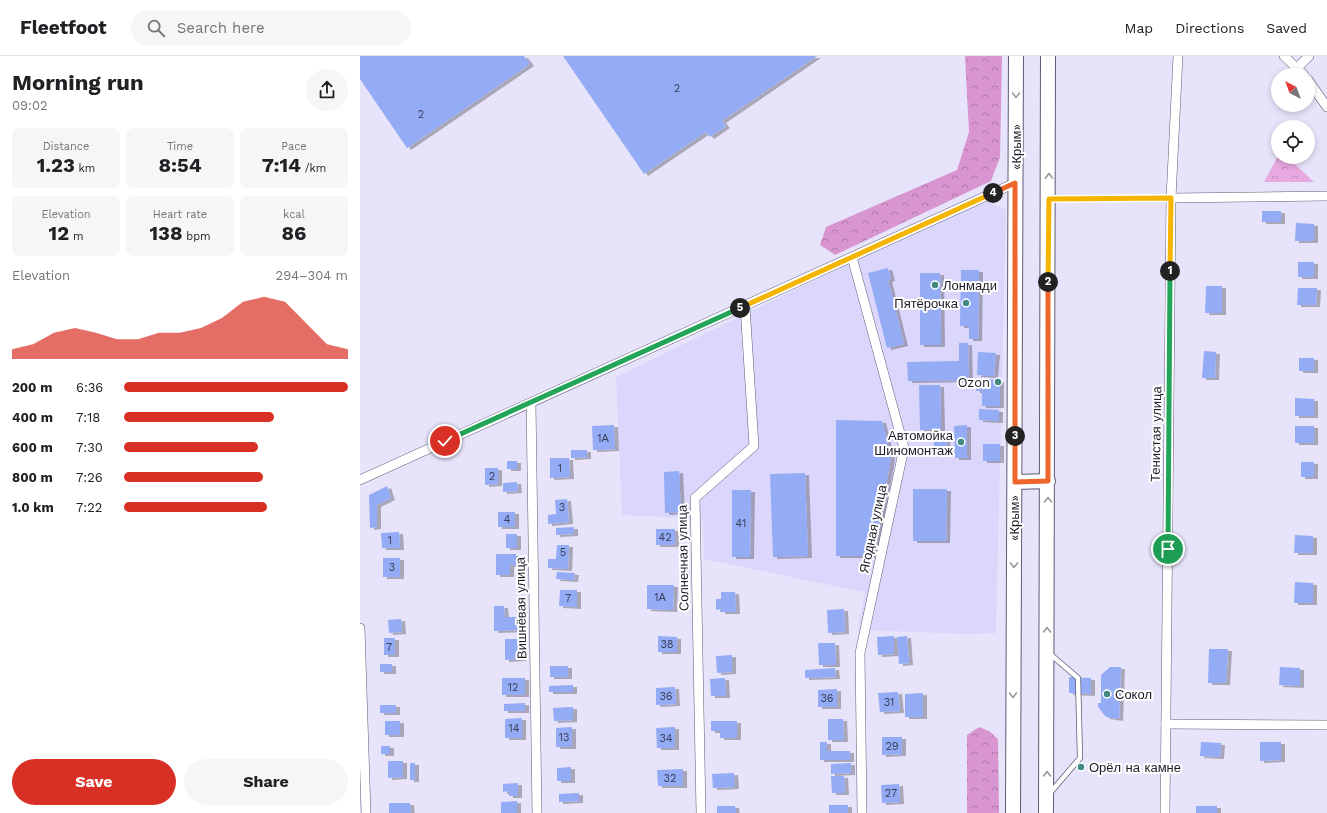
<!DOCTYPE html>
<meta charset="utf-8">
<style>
:root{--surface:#fff;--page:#f6f6f6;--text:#202124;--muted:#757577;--line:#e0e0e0;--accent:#d93025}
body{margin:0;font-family:"Work Sans",sans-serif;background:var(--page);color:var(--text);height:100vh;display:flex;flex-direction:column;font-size:15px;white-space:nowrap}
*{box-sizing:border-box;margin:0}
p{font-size:13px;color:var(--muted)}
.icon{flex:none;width:22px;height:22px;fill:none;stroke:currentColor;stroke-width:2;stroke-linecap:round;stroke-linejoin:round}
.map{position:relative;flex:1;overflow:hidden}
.side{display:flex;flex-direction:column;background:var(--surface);width:360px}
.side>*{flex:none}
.needle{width:26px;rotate:319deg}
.buttons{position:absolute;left:911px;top:12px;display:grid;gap:8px}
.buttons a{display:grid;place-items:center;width:44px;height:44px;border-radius:50%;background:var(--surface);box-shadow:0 2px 6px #0003;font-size:20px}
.pin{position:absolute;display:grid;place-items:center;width:34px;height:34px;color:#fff;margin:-17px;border:2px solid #fff;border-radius:50%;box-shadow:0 1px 4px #0007}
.km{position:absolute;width:20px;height:20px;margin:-10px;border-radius:50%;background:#222;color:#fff;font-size:11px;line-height:20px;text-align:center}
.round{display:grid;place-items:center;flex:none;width:42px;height:42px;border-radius:21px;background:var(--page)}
.summary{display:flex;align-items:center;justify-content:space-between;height:68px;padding:0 12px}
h1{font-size:22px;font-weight:700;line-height:30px}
.stats{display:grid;grid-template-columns:repeat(3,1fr);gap:6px;height:68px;padding:4px 12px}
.stats div{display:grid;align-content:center;border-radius:8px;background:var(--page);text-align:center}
.stats b{font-size:20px;font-weight:700}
.stats small{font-size:11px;font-weight:400}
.stats p{font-size:11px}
.chart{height:112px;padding:8px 12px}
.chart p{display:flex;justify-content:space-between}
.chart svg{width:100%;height:72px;margin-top:4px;fill:var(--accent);opacity:.7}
.primary-button{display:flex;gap:8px;margin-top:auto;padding:8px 12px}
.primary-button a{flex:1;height:46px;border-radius:24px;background:var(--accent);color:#fff;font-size:16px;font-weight:700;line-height:46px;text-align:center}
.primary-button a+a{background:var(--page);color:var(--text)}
ul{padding:0 12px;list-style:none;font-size:13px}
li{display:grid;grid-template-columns:64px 48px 1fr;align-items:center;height:30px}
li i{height:10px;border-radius:5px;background:var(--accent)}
header{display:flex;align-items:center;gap:24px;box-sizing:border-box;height:56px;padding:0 20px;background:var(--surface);border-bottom:1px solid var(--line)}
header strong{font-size:19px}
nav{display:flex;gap:22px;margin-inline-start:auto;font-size:14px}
.search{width:280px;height:36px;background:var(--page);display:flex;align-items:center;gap:10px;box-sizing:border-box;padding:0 14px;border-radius:22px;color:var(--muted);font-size:15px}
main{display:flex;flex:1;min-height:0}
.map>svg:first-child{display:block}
.built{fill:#dbd7fc}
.forest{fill:url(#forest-crowns)}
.park{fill:url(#park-crowns)}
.building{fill:#94abf5;filter:url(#shadow)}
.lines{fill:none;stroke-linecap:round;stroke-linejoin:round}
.lane-casing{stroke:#5e5b74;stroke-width:6}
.street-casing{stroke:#5e5b74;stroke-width:10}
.primary-casing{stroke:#5e5b74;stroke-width:16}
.lane{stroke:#fff;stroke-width:4.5}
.street{stroke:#fff;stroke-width:9}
.primary{stroke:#fff;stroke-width:14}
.oneway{stroke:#99999d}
.split-1-casing{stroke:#fff;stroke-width:8}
.split-2-casing{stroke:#fff;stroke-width:8}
.split-3-casing{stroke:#fff;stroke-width:8}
.split-4-casing{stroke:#fff;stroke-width:8}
.split-5-casing{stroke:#fff;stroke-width:8}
.split-6-casing{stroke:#fff;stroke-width:8}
.split-1{stroke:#22a559;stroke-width:5}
.split-2{stroke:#f5b400;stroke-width:5}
.split-3{stroke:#f0652b;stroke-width:5}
.split-4{stroke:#f0652b;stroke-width:5}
.split-5{stroke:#f5b400;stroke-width:5}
.split-6{stroke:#22a559;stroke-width:5}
.poi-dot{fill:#428984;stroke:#fff;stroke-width:1.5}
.labels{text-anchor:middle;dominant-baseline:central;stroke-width:4;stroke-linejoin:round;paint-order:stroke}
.number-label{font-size:11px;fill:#3b405a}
.street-label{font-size:13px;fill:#1d1c26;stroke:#fff}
.poi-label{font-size:13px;fill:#1d1c26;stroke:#fff;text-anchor:start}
</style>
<header>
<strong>Fleetfoot</strong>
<div class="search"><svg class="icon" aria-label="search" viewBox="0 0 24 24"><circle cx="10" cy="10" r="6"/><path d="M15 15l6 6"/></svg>Search here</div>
<nav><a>Map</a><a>Directions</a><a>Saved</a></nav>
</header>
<main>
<section class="side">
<div class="summary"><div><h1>Morning run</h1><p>09:02</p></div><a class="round"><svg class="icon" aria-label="share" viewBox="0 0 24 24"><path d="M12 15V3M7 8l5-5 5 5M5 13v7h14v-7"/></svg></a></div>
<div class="stats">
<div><p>Distance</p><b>1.23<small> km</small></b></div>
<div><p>Time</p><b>8:54</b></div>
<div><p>Pace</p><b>7:14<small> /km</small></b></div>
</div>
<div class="stats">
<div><p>Elevation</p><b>12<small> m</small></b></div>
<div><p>Heart rate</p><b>138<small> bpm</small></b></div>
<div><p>kcal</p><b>86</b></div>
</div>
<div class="chart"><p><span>Elevation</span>294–304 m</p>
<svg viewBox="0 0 160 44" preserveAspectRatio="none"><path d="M0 44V38L10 35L20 28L30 25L40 28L50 32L60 32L70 28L80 28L90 25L100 19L110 9L120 6L130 9L140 22L150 35L160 38V44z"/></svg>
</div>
<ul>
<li><b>200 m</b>6:36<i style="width:100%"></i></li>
<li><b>400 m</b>7:18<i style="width:67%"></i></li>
<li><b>600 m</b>7:30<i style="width:60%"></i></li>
<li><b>800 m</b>7:26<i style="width:62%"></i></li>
<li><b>1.0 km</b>7:22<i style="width:64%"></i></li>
</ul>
<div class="primary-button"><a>Save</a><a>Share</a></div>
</section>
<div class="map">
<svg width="967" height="757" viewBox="0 0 967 757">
<defs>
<pattern id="forest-crowns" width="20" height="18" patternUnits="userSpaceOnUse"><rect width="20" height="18" fill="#d895d0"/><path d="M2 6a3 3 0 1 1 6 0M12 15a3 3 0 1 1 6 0" fill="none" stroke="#af79a9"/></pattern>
<pattern id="park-crowns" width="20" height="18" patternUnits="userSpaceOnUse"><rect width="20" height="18" fill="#e7a9df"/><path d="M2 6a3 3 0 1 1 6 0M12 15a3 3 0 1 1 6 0" fill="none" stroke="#c691bf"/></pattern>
<filter id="shadow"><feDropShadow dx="4" dy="2" stdDeviation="0" flood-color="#0004"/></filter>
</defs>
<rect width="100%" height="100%" fill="#e6e3fb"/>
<polygon class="built" points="626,145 646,153 636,577 611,578 498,574 505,536 344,503 343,463 262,459 256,321 490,207"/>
<g class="forest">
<polygon points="605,0 642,0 640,101 631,125 475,199 460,189 466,171 597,114 609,76"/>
<polygon points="619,671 629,675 638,683 639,757 607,757 607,679"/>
</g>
<polygon class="park" points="918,100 927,101 954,126 904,126"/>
<g class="building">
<polygon points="0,0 164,0 170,8 47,92 0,23"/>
<polygon points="203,0 457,0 362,65 366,70 350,81 346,76 284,118"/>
<rect x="902" y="155" width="19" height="11"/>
<polygon points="936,167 954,168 954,185 935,185"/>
<rect x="938" y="206" width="16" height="15"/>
<polygon points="528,212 531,223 528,224 544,288 527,292 508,217"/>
<polygon points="601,214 619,214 618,283 609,283 609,270 600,270"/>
<polygon points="560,217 580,217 581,289 560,289"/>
<polygon points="846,230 862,230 862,257 845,257"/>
<polygon points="938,232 957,232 956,249 937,249"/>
<polygon points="599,287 608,287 609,324 548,325 547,306 599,305"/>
<polygon points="844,295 856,296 855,322 842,322"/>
<polygon points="618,296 636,297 634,320 617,319"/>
<rect x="939" y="302" width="15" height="13"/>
<polygon points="616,323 640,324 640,350 622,350 622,335 616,335"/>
<polygon points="559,329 580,329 581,373 560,374"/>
<polygon points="935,342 954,343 954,360 935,360"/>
<polygon points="619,353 639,354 639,365 619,364"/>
<polygon points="476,364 522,365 531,402 513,500 476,500"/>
<polygon points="254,369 255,393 233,394 232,370"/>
<polygon points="607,369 607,402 595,402 594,370"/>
<rect x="935" y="370" width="19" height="17"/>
<polygon points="586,381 587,395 574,396 574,382"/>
<rect x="623" y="388" width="17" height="17"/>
<polygon points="211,394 227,394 227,401 211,402"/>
<polygon points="190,402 209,402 210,421 190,422"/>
<rect x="147" y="405" width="10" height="8"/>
<rect x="941" y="406" width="13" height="15"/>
<polygon points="125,412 138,412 138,428 125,429"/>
<polygon points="319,415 321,456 305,457 304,416"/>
<polygon points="445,417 448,500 413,501 410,418"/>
<polygon points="157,426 158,435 143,436 143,427"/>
<polygon points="27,430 31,442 17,449 17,471 10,472 9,439"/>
<polygon points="553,433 587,433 586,485 553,485"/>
<polygon points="372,434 391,434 390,501 372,501"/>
<polygon points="207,443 209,466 188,468 188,459 196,458 195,444"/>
<rect x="138" y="456" width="17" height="15"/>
<polygon points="214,471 214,478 196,479 196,472"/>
<rect x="296" y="473" width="19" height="16"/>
<polygon points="39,476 40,492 22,492 21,477"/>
<rect x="146" y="478" width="11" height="14"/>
<polygon points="935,479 953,480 953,497 934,497"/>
<polygon points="197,489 209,489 208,513 188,512 188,503 196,503"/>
<polygon points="136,498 156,498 156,509 150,509 150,519 136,519"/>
<rect x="23" y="502" width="17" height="19"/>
<polygon points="197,516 215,517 214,524 196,523"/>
<polygon points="935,526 953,527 953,547 934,547"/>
<polygon points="287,529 314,529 313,554 287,553"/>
<polygon points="200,534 217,534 217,551 199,550"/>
<polygon points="361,536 375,536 376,556 361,556 361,553 356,554 356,543 361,543"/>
<polygon points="134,550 144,550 145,561 162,561 163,574 134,575"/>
<polygon points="484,553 485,576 468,577 467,554"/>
<polygon points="41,563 42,576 29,577 28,564"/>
<polygon points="298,580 317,581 317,596 298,596"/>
<polygon points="534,580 534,598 518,599 517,581"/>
<polygon points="547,580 549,607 539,608 537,581"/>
<rect x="24" y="582" width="11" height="17"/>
<polygon points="145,583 161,583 162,603 145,604"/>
<polygon points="458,587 475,587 476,609 459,609"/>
<polygon points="849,593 868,593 866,627 848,627"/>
<polygon points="372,599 372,616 357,617 356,600"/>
<rect x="20" y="608" width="12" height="8"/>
<rect x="190" y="610" width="18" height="11"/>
<polygon points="750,611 761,611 759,663 746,661 738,651 738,647 741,647 741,619"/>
<polygon points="920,611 940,612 940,630 919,629"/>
<polygon points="475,612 476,621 445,622 445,614"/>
<polygon points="709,621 731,622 731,638 709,637"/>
<rect x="142" y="622" width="23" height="17"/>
<polygon points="365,622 366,640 351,640 350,623"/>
<polygon points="213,629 213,636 189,636 189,630"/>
<polygon points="315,631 316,648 296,649 296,632"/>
<polygon points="477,633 477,651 458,651 458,634"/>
<polygon points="538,636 540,655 520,656 518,637"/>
<polygon points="563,637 563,661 545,661 545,638"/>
<polygon points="165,647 165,655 144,655 144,648"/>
<rect x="20" y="649" width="16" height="8"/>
<polygon points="213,651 213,664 194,665 193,652"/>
<polygon points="162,662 162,682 145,682 145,663"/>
<polygon points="468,663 483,663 484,684 468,684"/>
<rect x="25" y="665" width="15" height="14"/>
<polygon points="351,665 377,665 377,682 360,682 360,675 351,675"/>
<polygon points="212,671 212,691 196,691 196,672"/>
<polygon points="315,671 315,692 297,692 296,672"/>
<polygon points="522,681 542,681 542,698 522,699"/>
<polygon points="460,686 467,686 467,695 490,695 490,704 460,704"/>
<polygon points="841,686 861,687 860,701 840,700"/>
<polygon points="900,686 921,686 921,704 900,705"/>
<rect x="21" y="690" width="9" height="8"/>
<polygon points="28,705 43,705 43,721 28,722"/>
<rect x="50" y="707" width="5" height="17"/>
<polygon points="491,707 491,717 471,718 471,708"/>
<polygon points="211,711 211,725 197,725 197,712"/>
<polygon points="323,713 323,730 298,730 297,714"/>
<polygon points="374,717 375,731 353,732 352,718"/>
<polygon points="471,720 484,720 485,737 472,737"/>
<polygon points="158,727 158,740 149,740 149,735 143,736 143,728"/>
<polygon points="539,728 540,746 522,747 521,729"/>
<polygon points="219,737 219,745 199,746 199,738"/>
<polygon points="157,745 157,757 141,757 141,746"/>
<polygon points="29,747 50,747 51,757 29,757"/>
<rect x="469" y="749" width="19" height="8"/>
<polygon points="357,750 375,750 376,757 357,757"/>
<rect x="836" y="750" width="21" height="7"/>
</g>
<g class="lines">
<g class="lane-casing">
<g id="lane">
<polyline points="689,143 811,142"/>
<polyline points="690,598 718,622 720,702 690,737"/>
</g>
</g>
<g class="street-casing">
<g id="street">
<polyline points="924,0 944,19"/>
<polyline points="937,12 949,0"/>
<polyline points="948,24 967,51"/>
<polyline points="811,142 967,140"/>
<polyline points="492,201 544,392 500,597 502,757"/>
<polyline points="171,347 177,757"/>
<polyline points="0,424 655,127"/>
<polyline points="0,572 6,757"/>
<polyline points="806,668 967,669"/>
<polyline points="341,757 335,442 394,390 385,250"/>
<polyline points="805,757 811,142 818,0"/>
</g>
</g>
<g class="primary-casing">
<g id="primary">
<polyline points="655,426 688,425"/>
<polyline points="653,757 656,0"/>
<polyline points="686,757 688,0"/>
</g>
</g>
<use href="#lane" class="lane"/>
<use href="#street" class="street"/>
<use href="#primary" class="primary"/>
</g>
<defs><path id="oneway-chevron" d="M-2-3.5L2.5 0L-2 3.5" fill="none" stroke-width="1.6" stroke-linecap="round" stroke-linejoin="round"/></defs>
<g class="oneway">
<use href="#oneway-chevron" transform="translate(656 39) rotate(91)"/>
<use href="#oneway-chevron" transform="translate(689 120) rotate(-91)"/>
<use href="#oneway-chevron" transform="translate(688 444) rotate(-90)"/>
<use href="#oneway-chevron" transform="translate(654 509) rotate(90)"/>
<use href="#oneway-chevron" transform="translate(687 574) rotate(-90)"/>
<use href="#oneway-chevron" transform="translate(653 639) rotate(90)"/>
<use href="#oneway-chevron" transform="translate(687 718) rotate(-90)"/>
</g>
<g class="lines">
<g class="split-1-casing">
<polyline id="split-1" points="808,493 810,215"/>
</g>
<g class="split-2-casing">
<polyline id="split-2" points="688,226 689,143 811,142 810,215"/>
</g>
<g class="split-3-casing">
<polyline id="split-3" points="655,380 655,426 688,425 688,226"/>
</g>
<g class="split-4-casing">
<polyline id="split-4" points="633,137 655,127 655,380"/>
</g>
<g class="split-5-casing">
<polyline id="split-5" points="380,252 633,137"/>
</g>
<g class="split-6-casing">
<polyline id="split-6" points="85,385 380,252"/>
</g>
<use href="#split-1" class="split-1"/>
<use href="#split-2" class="split-2"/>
<use href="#split-3" class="split-3"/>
<use href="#split-4" class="split-4"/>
<use href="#split-5" class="split-5"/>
<use href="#split-6" class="split-6"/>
</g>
<g class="poi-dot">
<circle cx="575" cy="229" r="4"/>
<circle cx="606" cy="247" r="4"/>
<circle cx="638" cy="326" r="4"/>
<circle cx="601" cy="386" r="4"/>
<circle cx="747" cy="638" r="4"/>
<circle cx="721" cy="711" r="4"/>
</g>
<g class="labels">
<g class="number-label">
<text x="317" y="32">2</text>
<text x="61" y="58">2</text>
<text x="243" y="382">1А</text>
<text x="200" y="412">1</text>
<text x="132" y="420">2</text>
<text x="202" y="451">3</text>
<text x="147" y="463">4</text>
<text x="381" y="467">41</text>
<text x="305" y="481">42</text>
<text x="30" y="484">1</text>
<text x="203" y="496">5</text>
<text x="32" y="511">3</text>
<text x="300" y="541">1А</text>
<text x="208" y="542">7</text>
<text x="307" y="588">38</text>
<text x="29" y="591">7</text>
<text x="153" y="631">12</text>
<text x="306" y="640">36</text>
<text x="467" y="642">36</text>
<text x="529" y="646">31</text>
<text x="154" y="672">14</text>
<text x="204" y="681">13</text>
<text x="306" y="682">34</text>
<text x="532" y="690">29</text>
<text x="310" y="722">32</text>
<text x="531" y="737">27</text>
</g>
<g class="street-label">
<text transform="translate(656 91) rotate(-90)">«Крым»</text>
<text transform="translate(796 378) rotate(-89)">Тенистая улица</text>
<text transform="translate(654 462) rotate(-90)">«Крым»</text>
<text transform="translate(513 473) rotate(-78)">Ягодная улица</text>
<text transform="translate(323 502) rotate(-91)">Солнечная улица</text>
<text transform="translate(161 552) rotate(-91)">Вишнёвая улица</text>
</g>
<g class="poi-label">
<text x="583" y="229">Лонмади</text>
<text x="598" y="247" text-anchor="end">Пятёрочка</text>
<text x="630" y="326" text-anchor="end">Ozon</text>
<text x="593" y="379" text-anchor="end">Автомойка<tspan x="593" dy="15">Шиномонтаж</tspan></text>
<text x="755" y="638">Сокол</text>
<text x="729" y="711">Орёл на камне</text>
</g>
</g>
</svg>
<div class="buttons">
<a><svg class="needle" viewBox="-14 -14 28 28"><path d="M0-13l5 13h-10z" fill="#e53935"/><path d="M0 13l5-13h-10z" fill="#757577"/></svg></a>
<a><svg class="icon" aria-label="locate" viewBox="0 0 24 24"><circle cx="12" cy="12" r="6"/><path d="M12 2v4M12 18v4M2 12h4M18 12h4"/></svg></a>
</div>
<div class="pin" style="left:808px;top:493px;background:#1e9e55"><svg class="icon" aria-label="arrive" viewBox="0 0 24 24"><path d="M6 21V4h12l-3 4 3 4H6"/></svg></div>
<div class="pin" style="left:85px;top:385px;background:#d93025"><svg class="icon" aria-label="check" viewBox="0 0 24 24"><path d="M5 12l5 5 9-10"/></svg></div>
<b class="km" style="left:810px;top:215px">1</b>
<b class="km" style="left:688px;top:226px">2</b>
<b class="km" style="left:655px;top:380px">3</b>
<b class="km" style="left:633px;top:137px">4</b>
<b class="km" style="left:380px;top:252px">5</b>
</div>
</main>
